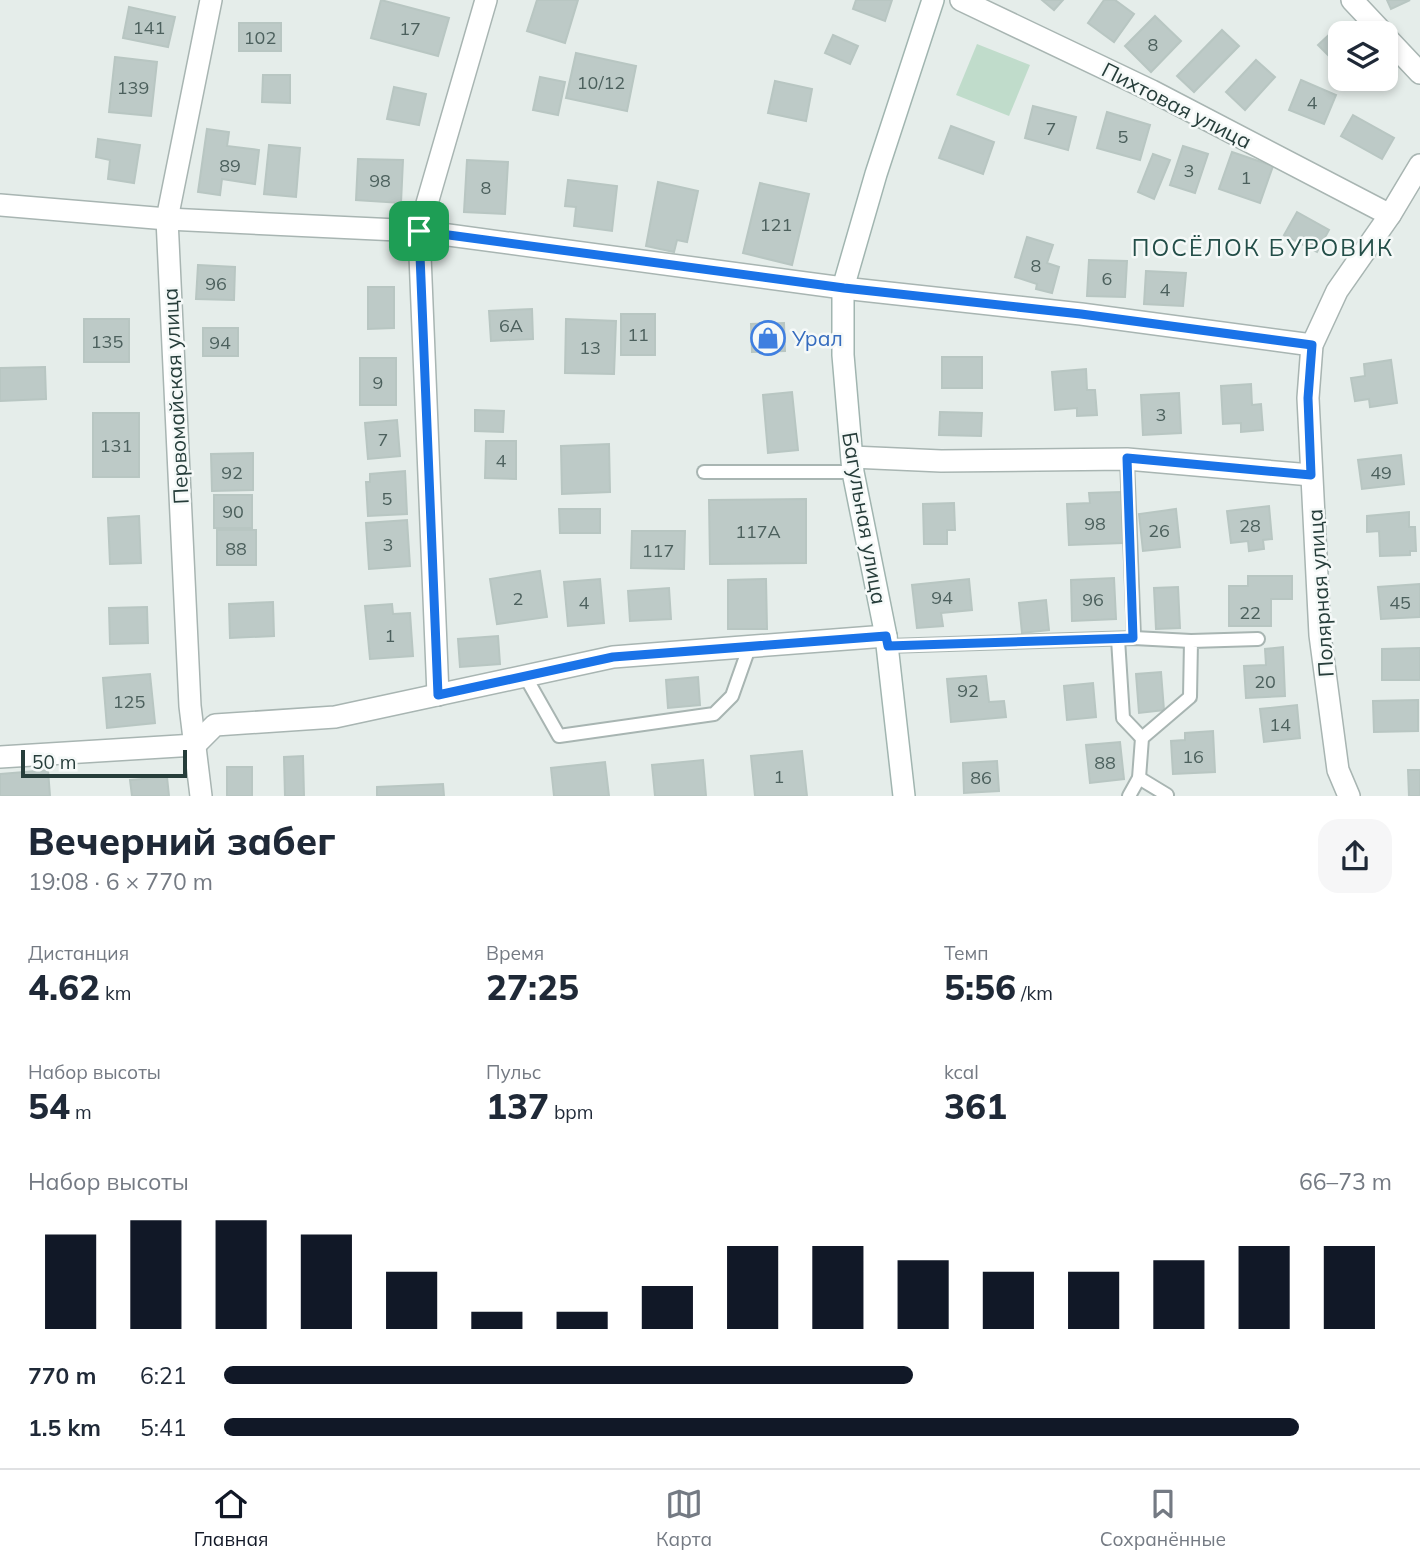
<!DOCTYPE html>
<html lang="ru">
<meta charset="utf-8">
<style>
:root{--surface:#fff;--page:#f6f6f7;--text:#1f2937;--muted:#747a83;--line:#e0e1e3;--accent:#111827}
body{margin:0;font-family:Mulish,sans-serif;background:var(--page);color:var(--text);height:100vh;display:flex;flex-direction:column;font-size:26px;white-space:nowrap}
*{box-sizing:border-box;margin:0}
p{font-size:23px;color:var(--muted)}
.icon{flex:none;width:38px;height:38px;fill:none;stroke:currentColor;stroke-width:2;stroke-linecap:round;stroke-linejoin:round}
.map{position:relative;height:796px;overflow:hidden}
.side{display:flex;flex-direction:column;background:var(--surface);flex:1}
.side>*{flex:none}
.fabs{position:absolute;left:1328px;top:21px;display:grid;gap:14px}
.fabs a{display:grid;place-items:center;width:70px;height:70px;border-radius:14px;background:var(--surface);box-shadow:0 4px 10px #0003;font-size:35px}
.scale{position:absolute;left:21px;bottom:18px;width:166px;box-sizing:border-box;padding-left:7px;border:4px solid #263d3a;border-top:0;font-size:19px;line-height:24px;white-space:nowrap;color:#263d3a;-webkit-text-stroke:5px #f5f9f8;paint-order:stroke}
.pin{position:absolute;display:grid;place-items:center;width:60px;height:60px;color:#fff;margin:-30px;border-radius:14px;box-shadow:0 4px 10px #0006}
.round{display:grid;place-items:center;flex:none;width:74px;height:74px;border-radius:21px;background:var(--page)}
.head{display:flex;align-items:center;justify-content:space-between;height:119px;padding:0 28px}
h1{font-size:38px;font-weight:800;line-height:52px}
.metrics{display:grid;grid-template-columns:repeat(3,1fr);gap:10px;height:119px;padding:7px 28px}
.metrics div{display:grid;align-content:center}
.metrics b{font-size:35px;font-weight:800}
.metrics small{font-size:19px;font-weight:400}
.metrics p{font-size:19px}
.chart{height:196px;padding:14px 28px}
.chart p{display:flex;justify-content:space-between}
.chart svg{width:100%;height:126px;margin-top:7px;stroke:var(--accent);stroke-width:6}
ul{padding:0 28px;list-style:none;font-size:23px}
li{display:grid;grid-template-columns:112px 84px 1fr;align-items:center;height:52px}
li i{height:18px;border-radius:9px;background:var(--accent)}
.tab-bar{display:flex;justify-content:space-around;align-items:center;height:98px;border-top:2px solid var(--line);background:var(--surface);font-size:19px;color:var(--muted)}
.tab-bar a{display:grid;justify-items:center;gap:4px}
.tab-bar .selected{color:var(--accent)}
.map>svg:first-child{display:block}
.green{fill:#c0dccb}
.building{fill:#bdcac7;stroke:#b8c6c2;stroke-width:2}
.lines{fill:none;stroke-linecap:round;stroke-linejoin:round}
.lane-casing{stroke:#a8b5b2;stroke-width:16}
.street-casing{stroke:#a8b5b2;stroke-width:24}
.secondary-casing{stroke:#a1b5b0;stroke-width:24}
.lane{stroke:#fff;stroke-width:12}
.street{stroke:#fff;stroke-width:21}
.secondary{stroke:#fff;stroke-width:21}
.route-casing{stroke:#fff;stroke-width:14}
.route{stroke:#1a73e8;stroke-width:9}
.labels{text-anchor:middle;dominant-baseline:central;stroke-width:5;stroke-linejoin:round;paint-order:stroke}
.number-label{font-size:18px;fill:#4c605d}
.street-label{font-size:21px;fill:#263d3a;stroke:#f5f9f8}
.shop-label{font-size:21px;fill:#366cbe;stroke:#f5f9f8;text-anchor:start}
.neighbourhood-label{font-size:23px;letter-spacing:2px;fill:#234e48;stroke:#f5f9f8}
</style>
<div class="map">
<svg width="1420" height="796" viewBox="0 0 1420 796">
<rect width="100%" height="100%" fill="#e5edea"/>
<polygon class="green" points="977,44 1030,65 1009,116 956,95"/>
<g class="building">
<polygon points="381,0 449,18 438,56 371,38"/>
<polygon points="537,0 578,0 565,43 527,31"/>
<polygon points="856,0 892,0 885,21 853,9"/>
<polygon points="1042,0 1063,0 1054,10"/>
<polygon points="1104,0 1115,0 1134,14 1114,42 1088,23"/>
<polygon points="1387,0 1410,0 1391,9"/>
<polygon points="129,7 175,17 168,47 123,38"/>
<polygon points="1155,16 1181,41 1151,72 1125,46"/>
<rect x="239" y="23" width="42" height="28"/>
<polygon points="1222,30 1239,46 1194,92 1177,76"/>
<polygon points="1332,32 1340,40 1340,55 1334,61 1318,45"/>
<polygon points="833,35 858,46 850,64 825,53"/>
<polygon points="576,53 636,66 627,111 566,98"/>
<polygon points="115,57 157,62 151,116 109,112"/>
<polygon points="1256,60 1275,77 1245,110 1226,92"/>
<polygon points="263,75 290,75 290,103 262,102"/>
<polygon points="540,77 565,82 558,115 533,110"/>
<polygon points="1301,80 1336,95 1324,124 1289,110"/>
<polygon points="775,81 812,89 806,121 768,113"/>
<polygon points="394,87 426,94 419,125 387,119"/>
<polygon points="1033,106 1076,117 1068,150 1025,138"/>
<polygon points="1107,112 1150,125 1140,160 1097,148"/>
<polygon points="1353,115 1394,138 1382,159 1341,136"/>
<polygon points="951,126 994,142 983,174 939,158"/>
<polygon points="207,129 229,132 227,146 259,150 255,184 222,179 220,195 198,192"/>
<polygon points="98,139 140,145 134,183 108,179 110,160 96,157"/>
<polygon points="269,145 300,148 296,197 264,194"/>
<polygon points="1183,146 1208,154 1195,193 1170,185"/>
<polygon points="1232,152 1273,166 1260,203 1219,189"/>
<polygon points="1153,154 1170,160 1154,199 1138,192"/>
<polygon points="358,159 403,160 401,203 356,200"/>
<polygon points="467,160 508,162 505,214 464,212"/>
<polygon points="568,180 617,186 612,231 574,226 576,207 565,206"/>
<polygon points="658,182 698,191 687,242 677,240 674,252 646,246"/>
<polygon points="760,183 809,194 792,265 743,253"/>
<polygon points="1297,212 1329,230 1317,252 1284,235"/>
<polygon points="1027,237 1053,245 1047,263 1059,267 1052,293 1036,289 1037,284 1015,277"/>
<polygon points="1089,260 1127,261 1125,297 1087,296"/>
<polygon points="198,265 235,267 234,300 196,299"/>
<polygon points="1146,271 1186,273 1183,306 1144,304"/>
<polygon points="368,287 394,287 394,328 368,329"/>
<polygon points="532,309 533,339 491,341 489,311"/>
<rect x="621" y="314" width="34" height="41"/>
<rect x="84" y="319" width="45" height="43"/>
<polygon points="566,319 616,321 614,374 565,373"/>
<polygon points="784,323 785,351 752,352 751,324"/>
<rect x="203" y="328" width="35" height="28"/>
<rect x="942" y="357" width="40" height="31"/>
<rect x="360" y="358" width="36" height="47"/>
<polygon points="1391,360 1397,403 1370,407 1369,399 1355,401 1351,378 1365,376 1364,364"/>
<polygon points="45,367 46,399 0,401 0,368"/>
<polygon points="1086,369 1087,390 1095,390 1097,415 1077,416 1077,408 1055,410 1052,372"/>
<polygon points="1251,384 1252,405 1261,404 1263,430 1241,432 1241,423 1223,424 1221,386"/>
<polygon points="792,392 798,450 768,453 763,395"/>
<polygon points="1179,393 1181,433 1143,435 1141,395"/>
<polygon points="475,410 504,411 503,432 475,431"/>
<polygon points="940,412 982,413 981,436 939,435"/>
<rect x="93" y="413" width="46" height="64"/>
<polygon points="397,420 400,456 368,459 365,423"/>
<polygon points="486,441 516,441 516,479 485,478"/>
<polygon points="609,444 610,492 562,494 561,446"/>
<polygon points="253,453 253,490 212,491 211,454"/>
<polygon points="1401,455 1404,484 1362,489 1358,460"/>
<polygon points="405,471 407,514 368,516 366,482 370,482 370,474"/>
<polygon points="1121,492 1123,543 1069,545 1067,504 1090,503 1089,493"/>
<rect x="214" y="495" width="38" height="33"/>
<polygon points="806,499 806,563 710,564 709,500"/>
<polygon points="954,503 955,530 947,530 947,544 924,544 923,504"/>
<polygon points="1269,506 1272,539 1263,540 1264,549 1249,551 1248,541 1231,543 1227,511"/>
<polygon points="559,509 600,509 600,533 560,533"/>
<polygon points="1176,509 1180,547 1143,551 1139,514"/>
<polygon points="1409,512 1409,527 1415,527 1416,551 1410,551 1410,555 1380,556 1379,531 1367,532 1367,516"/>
<polygon points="139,516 141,563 110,564 108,518"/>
<polygon points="407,520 410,566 369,569 366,523"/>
<rect x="217" y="530" width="39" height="35"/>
<polygon points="632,531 685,531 684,569 631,568"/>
<polygon points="540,571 547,617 497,624 490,579"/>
<polygon points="1248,576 1292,576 1292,599 1271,599 1271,626 1229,626 1229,586 1248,586"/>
<polygon points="1114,578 1116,619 1072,621 1071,580"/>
<polygon points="600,579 604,623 568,626 564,582"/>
<polygon points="766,579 767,629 728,629 728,580"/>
<polygon points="969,579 972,610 941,613 943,626 917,628 912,585"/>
<polygon points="1420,584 1420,617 1381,619 1378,587"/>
<polygon points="1178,587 1180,628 1156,629 1154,588"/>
<polygon points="669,588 671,619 630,621 628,591"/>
<polygon points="1046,600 1049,630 1022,633 1019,603"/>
<polygon points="273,602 274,636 230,638 229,604"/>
<polygon points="392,604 393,614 410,613 413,656 370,659 365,606"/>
<polygon points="147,607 148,643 110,644 109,608"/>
<polygon points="498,636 500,664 460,667 458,639"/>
<polygon points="1283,647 1285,696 1246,698 1244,666 1266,665 1265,649"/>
<polygon points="1420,648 1420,680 1382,680 1382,649"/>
<polygon points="1161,672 1164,710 1139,713 1136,674"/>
<polygon points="150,674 155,723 107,728 103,678"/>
<polygon points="986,676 989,702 1004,701 1006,717 951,722 947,679"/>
<polygon points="698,677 700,705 668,708 666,680"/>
<polygon points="1093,683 1096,717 1067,720 1064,686"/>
<polygon points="1418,700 1418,731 1374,732 1373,701"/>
<polygon points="1297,705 1300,738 1264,742 1260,709"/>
<polygon points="1213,731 1215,772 1173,774 1171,741 1185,740 1185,733"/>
<polygon points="1120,742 1124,779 1090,783 1086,745"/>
<polygon points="802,751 807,796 755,796 751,756"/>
<polygon points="303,756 304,796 285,796 284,757"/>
<polygon points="703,760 706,796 655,796 652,765"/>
<polygon points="997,761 999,791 964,793 963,763"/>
<polygon points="605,762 609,796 554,796 551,768"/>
<rect x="227" y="767" width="25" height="29"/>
<polygon points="48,770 50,796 0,796 0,774"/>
<polygon points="1408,770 1420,770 1420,796 1409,796"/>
<polygon points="167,777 169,796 132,796 130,780"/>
<polygon points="443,784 444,796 377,796 377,787"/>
</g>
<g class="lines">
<g class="lane-casing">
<g id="lane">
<polyline points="1127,459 1134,638"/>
<polyline points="704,472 853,472"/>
<polyline points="1118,639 1123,718 1142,738"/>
<polyline points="888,646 1134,638 1191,641"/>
<polyline points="525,676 559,736 714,714 732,696 750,645"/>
<polyline points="1139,778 1167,795"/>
<polyline points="1129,796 1139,778 1142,738 1190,697 1191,641 1258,639"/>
</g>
</g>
<g class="street-casing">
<g id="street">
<polyline points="961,0 1152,91 1390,215"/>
<polyline points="1352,0 1383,33"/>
<polyline points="1386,37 1420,73"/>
<polyline points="0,205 167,219 419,231 843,288 1081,314 1312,345"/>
<polyline points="852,457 941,461 1127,459 1311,475"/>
<polyline points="438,695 419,231 486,0"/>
<polyline points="0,757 195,745 215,725 335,717 613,657 886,636"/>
<polyline points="201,796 190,706 167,219 211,0"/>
<polyline points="1349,796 1338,770 1320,635 1308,398 1312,345 1337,291 1390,215 1420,165"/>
</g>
</g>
<g class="secondary-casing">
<polyline id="secondary" points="904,796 886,636 853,472 843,355 843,288 876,174 933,0"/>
</g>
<use href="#lane" class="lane"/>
<use href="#street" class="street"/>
<use href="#secondary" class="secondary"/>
</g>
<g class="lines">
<g class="route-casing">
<polygon id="route" points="419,231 844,288 1081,314 1312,345 1308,398 1311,475 1127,458 1133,638 888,646 886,636 613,657 438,695"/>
</g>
<use href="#route" class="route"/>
</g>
<defs>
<g id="shop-ring" transform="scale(1.75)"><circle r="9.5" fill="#f5f9f8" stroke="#3f7fe0" stroke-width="1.5"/><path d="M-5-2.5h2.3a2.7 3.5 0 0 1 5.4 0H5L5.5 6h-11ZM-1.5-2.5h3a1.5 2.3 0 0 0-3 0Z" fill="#3f7fe0"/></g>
</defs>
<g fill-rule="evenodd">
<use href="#shop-ring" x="768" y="338"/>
</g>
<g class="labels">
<g class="number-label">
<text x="149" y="27">141</text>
<text x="410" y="28">17</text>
<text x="260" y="37">102</text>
<text x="1153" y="44">8</text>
<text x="601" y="82">10/12</text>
<text x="133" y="87">139</text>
<text x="1312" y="102">4</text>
<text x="1051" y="128">7</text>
<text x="1123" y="136">5</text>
<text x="230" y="165">89</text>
<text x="1189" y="170">3</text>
<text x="1246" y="177">1</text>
<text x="380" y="180">98</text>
<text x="486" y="187">8</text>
<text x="776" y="224">121</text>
<text x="1036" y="265">8</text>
<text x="1107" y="278">6</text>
<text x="216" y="283">96</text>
<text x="1165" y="289">4</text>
<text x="511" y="325">6А</text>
<text x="638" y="334">11</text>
<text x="107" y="341">135</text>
<text x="220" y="342">94</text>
<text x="590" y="347">13</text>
<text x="378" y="382">9</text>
<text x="1161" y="414">3</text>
<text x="383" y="439">7</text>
<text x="116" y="445">131</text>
<text x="501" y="460">4</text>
<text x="232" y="472">92</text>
<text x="1381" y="472">49</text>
<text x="387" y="498">5</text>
<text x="233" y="511">90</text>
<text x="1095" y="523">98</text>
<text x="1250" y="525">28</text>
<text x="1159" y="530">26</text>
<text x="758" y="531">117А</text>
<text x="388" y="544">3</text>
<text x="236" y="548">88</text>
<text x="658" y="550">117</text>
<text x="942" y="597">94</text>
<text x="518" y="598">2</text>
<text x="1093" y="599">96</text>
<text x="584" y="602">4</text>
<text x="1400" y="602">45</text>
<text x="1250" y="612">22</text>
<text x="390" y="635">1</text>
<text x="1265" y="681">20</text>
<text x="968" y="690">92</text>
<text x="129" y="701">125</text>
<text x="1280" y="724">14</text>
<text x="1193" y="756">16</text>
<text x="1105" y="762">88</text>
<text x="779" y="776">1</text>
<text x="981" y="777">86</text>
</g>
<g class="street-label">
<text transform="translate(1177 105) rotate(27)">Пихтовая улица</text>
<text transform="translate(175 396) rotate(-93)">Первомайская улица</text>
<text transform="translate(865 518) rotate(80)">Багульная улица</text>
<text transform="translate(1320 593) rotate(-94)">Полярная улица</text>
</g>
<g class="shop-label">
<text x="792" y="338">Урал</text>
</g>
<g class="neighbourhood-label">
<text x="1263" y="247">ПОСЁЛОК БУРОВИК</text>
</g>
</g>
</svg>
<div class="fabs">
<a><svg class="icon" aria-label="layers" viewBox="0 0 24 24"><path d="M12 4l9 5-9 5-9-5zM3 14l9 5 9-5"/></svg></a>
</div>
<div class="scale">50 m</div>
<div class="pin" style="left:419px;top:231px;background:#1e9e55"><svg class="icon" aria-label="arrive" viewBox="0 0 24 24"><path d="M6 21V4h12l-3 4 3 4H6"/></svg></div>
</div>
<section class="side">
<div class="head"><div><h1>Вечерний забег</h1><p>19:08 · 6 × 770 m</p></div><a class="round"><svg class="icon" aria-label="share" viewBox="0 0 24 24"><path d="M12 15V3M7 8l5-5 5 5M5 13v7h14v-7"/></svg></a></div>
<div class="metrics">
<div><p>Дистанция</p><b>4.62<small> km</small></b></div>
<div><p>Время</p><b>27:25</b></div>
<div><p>Темп</p><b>5:56<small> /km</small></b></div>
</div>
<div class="metrics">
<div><p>Набор высоты</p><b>54<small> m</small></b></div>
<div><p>Пульс</p><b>137<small> bpm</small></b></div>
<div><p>kcal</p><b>361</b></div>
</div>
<div class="chart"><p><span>Набор высоты</span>66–73 m</p>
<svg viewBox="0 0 160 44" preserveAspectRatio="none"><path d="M5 44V11M15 44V6M25 44V6M35 44V11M45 44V24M55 44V38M65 44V38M75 44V29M85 44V15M95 44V15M105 44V20M115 44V24M125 44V24M135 44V20M145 44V15M155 44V15"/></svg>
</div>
<ul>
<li><b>770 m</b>6:21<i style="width:59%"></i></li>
<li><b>1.5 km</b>5:41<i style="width:92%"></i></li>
</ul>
</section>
<nav class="tab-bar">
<a class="selected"><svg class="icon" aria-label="home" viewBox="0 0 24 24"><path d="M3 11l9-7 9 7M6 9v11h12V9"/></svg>Главная</a>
<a><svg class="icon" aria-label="map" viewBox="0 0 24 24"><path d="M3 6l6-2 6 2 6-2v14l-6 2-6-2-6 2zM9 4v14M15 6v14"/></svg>Карта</a>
<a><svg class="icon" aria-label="saved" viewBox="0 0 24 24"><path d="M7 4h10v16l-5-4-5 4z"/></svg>Сохранённые</a>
</nav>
